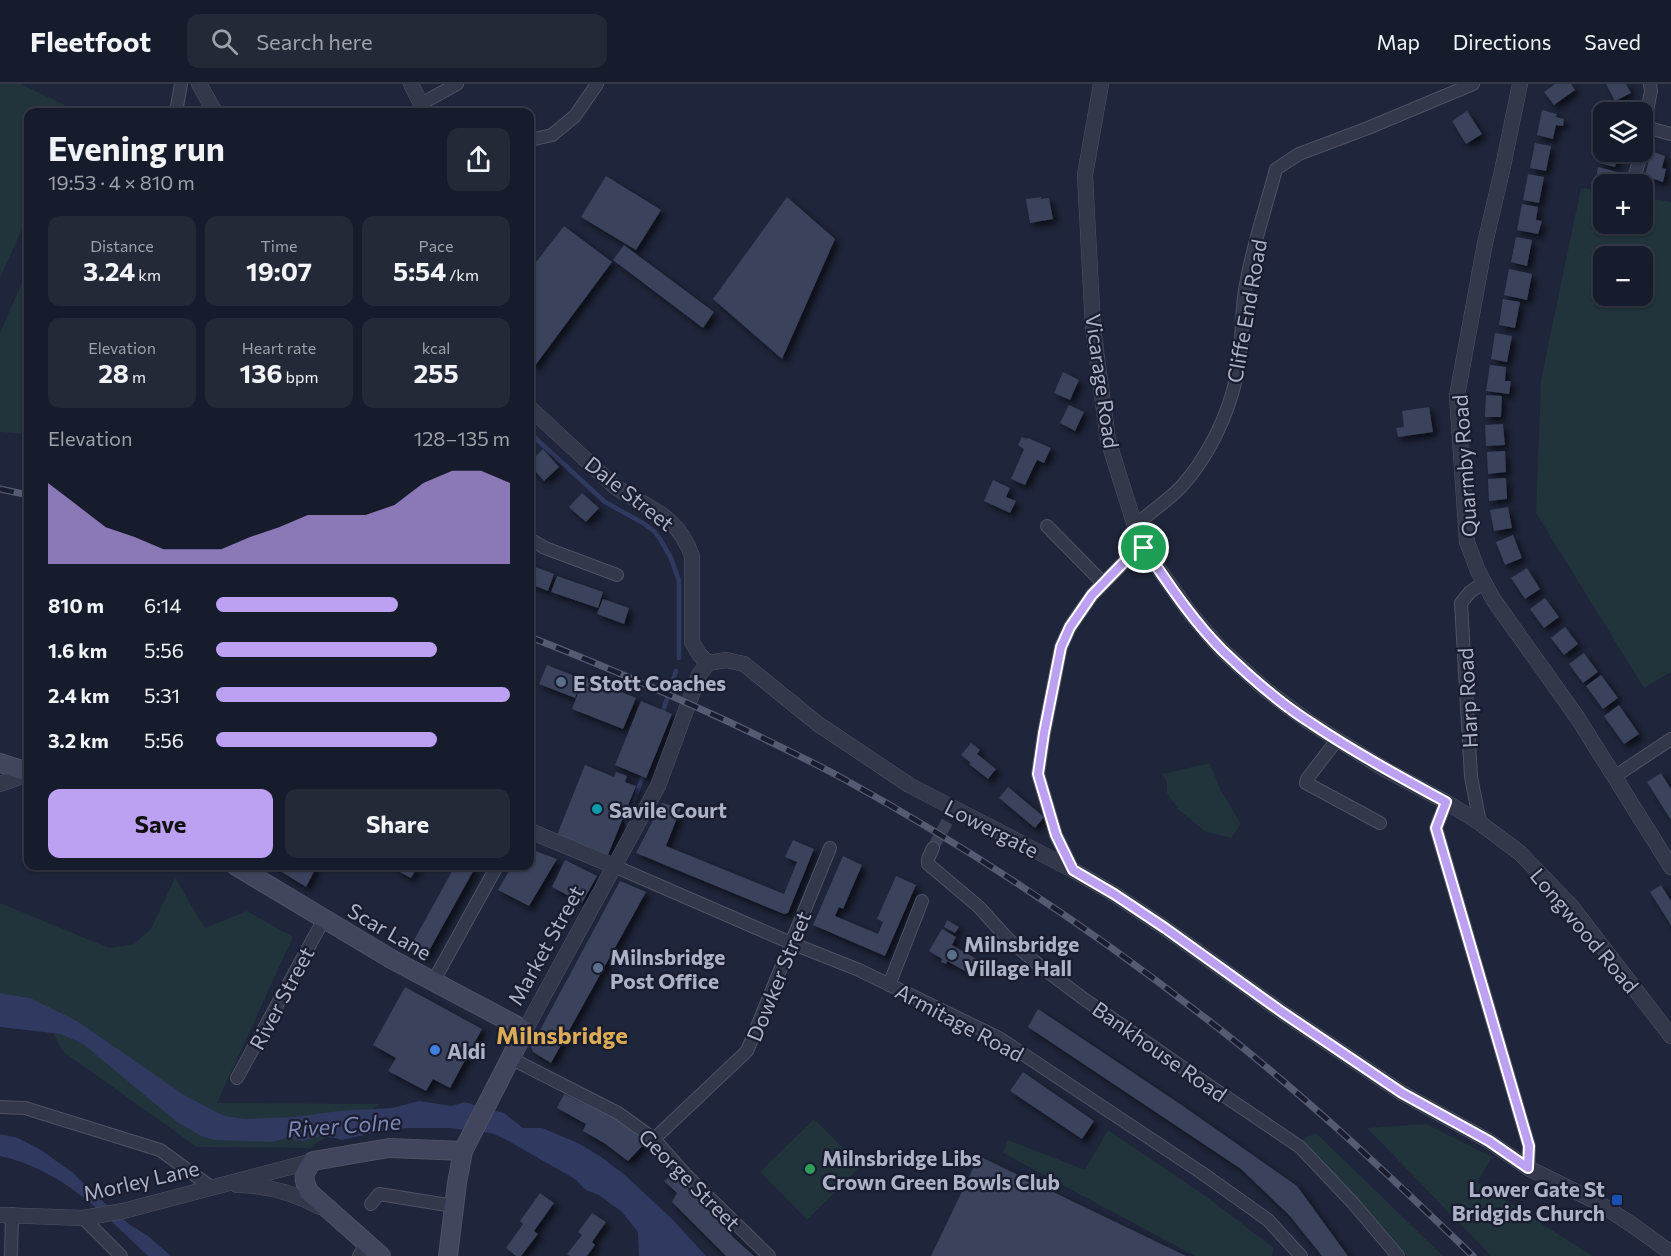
<!DOCTYPE html>
<meta charset="utf-8">
<style>
:root{--surface:#171c2c;--page:#242938;--text:#f1f3f6;--muted:#9ea1a9;--line:#363a48;--accent:#bca0f2}
body{margin:0;font-family:Commissioner,sans-serif;background:var(--page);color:var(--text);height:100vh;display:flex;flex-direction:column;font-size:22px;white-space:nowrap}
*{box-sizing:border-box;margin:0}
p{font-size:20px;color:var(--muted)}
.icon{flex:none;width:33px;height:33px;fill:none;stroke:currentColor;stroke-width:2;stroke-linecap:round;stroke-linejoin:round}
.map{position:relative;flex:1;overflow:hidden}
.drawer{position:absolute;left:24px;top:24px;width:510px;height:762px;display:flex;flex-direction:column;background:var(--surface);border-radius:12px;box-shadow:0 2px 4px #0004,0 0 0 2px var(--line)}
.drawer>*{flex:none}
.tools{position:absolute;left:1593px;top:18px;display:grid;gap:12px}
.tools a{display:grid;place-items:center;width:60px;height:60px;border-radius:12px;background:var(--surface);box-shadow:0 2px 4px #0004,0 0 0 2px var(--line);font-size:30px}
.pin{position:absolute;display:grid;place-items:center;width:51px;height:51px;color:#fff;margin:-26px;border:3px solid #fff;border-radius:50%;box-shadow:0 2px 6px #0007}
.round{display:grid;place-items:center;flex:none;width:63px;height:63px;border-radius:12px;background:var(--page)}
.summary{display:flex;align-items:center;justify-content:space-between;height:102px;padding:0 24px}
h1{font-size:33px;font-weight:700;line-height:45px}
.metrics{display:grid;grid-template-columns:repeat(3,1fr);gap:9px;height:102px;padding:6px 24px}
.metrics div{display:grid;align-content:center;border-radius:12px;background:var(--page);text-align:center}
.metrics b{font-size:26px;font-weight:700}
.metrics small{font-size:16px;font-weight:400}
.metrics p{font-size:16px}
.chart{height:168px;padding:12px 24px}
.chart p{display:flex;justify-content:space-between}
.chart svg{width:100%;height:108px;margin-top:6px;fill:var(--accent);opacity:.7}
.cta{display:flex;gap:12px;margin-top:auto;padding:12px 24px}
.cta a{flex:1;height:69px;border-radius:12px;background:var(--accent);color:#111;font-size:24px;font-weight:700;line-height:69px;text-align:center}
.cta a+a{background:var(--page);color:var(--text)}
ul{padding:0 24px;list-style:none;font-size:20px}
li{display:grid;grid-template-columns:96px 72px 1fr;align-items:center;height:45px}
li i{height:15px;border-radius:8px;background:var(--accent)}
header{display:flex;align-items:center;gap:36px;box-sizing:border-box;height:84px;padding:0 30px;background:var(--surface);border-bottom:2px solid var(--line)}
header strong{font-size:28px}
nav{display:flex;gap:33px;margin-inline-start:auto;font-size:21px}
.search{width:420px;height:54px;background:var(--page);display:flex;align-items:center;gap:15px;box-sizing:border-box;padding:0 21px;border-radius:12px;color:var(--muted);font-size:22px}
.map>svg:first-child{display:block}
.green{fill:#21333b;fill-rule:evenodd}
.water{fill:#303a61}
.lines{fill:none;stroke-linecap:round;stroke-linejoin:round}
.stream{stroke:#303a61;stroke-width:4.5}
.building{fill:#3b425b;filter:url(#shadow)}
.minor-tunnel{stroke:#3c4156;stroke-width:12;stroke-dasharray:12 6;stroke-linecap:butt}
.minor-casing{stroke:#4e5265;stroke-width:14}
.tertiary-casing{stroke:#4e5265;stroke-width:16}
.secondary-casing{stroke:#4e5265;stroke-width:20}
.minor{stroke:#33384b;stroke-width:12}
.tertiary{stroke:#33384b;stroke-width:15}
.secondary{stroke:#41465e;stroke-width:18}
.rail-casing{stroke:#555b72;stroke-width:7}
.rail{stroke:#191d2f;stroke-width:4.5;stroke-dasharray:14;stroke-linecap:butt}
.route-casing{stroke:#fff;stroke-width:12}
.route{stroke:#bca0f2;stroke-width:8}
.service-dot{fill:#5c6f8a;stroke:#191d2f;stroke-width:2}
.culture-dot{fill:#0f9aa8;stroke:#191d2f;stroke-width:2}
.shop-dot{fill:#3f7fe0;stroke:#191d2f;stroke-width:2}
.leisure-dot{fill:#2e9e5b;stroke:#191d2f;stroke-width:2}
.transit-dot{fill:#1a4fb4;stroke:#191d2f;stroke-width:2}
.labels{text-anchor:middle;dominant-baseline:central;stroke-width:4.5;stroke-linejoin:round;paint-order:stroke}
.street-label{font-size:21px;fill:#aeb2c7;stroke:#191d2f}
.poi-label{font-size:21px;font-weight:bold;fill:#aeb2c7;stroke:#191d2f;text-anchor:start}
.water-label{font-size:22px;font-style:italic;fill:#7b88b6;stroke:#191d2f}
.quarter-label{font-size:24px;font-weight:bold;fill:#dbab55;stroke:#191d2f}
</style>
<header>
<strong>Fleetfoot</strong>
<div class="search"><svg class="icon" aria-label="search" viewBox="0 0 24 24"><circle cx="10" cy="10" r="6"/><path d="M15 15l6 6"/></svg>Search here</div>
<nav><a>Map</a><a>Directions</a><a>Saved</a></nav>
</header>
<div class="map">
<svg width="1671" height="1172" viewBox="0 0 1671 1172">
<defs>
<filter id="shadow"><feDropShadow dx="4.5" dy="4.5" stdDeviation="3" flood-color="#0009"/></filter>
</defs>
<rect width="100%" height="100%" fill="#1f253a"/>
<g class="green">
<polygon points="0,0 21,0 77,27 76,28 28,28 28,132 0,194"/>
<path d="M 1581,104 L 1603,107 L 1604,140 L 1642,140 L 1643,113 L 1671,118 L 1671,588 L 1644,604 L 1536,429 L 1541,296 ZM 1604,172 L 1642,172 L 1642,212 L 1604,212 Z"/>
<polygon points="28,184 28,350 0,348 0,249"/>
<polygon points="1210,679 1220,705 1241,740 1231,754 1206,748 1179,726 1167,709 1167,698 1162,690"/>
<polygon points="175,794 205,844 247,827 293,853 217,1019 380,1020 309,1064 197,1063 62,967 54,950 30,914 0,909 0,819 109,864 134,860 151,845"/>
<polygon points="814,1035 861,1082 807,1136 760,1088"/>
<polygon points="1426,1040 1492,1073 1477,1098 1592,1172 1491,1172 1367,1044"/>
<polygon points="1108,1046 1204,1111 1274,1164 1272,1172 1195,1172 1003,1069 1008,1056 1085,1086"/>
<polygon points="1316,1049 1443,1172 1407,1172 1301,1056"/>
</g>
<g class="water">
<polygon points="0,909 30,914 77,937 184,1011 224,1032 246,1035 294,1033 339,1027 392,1024 419,1017 452,1022 464,1018 504,1029 523,1044 542,1044 578,1059 601,1073 626,1092 673,1136 706,1172 639,1172 638,1148 622,1128 599,1111 586,1106 575,1095 505,1055 491,1049 451,1044 407,1044 382,1047 342,1056 335,1054 321,1052 303,1057 286,1054 272,1058 215,1056 201,1052 177,1038 83,960 61,950 0,943"/>
<path d="M 0,1050 L 18,1054 L 41,1066 L 73,1089 L 91,1107 L 130,1141 L 148,1152 L 171,1172 L 148,1172 C 104,1130 61,1085 0,1072 Z"/>
</g>
<g class="lines">
<g class="stream">
<polyline points="532,351 605,418 643,439 654,447 660,455 671,474 679,497 679,574"/>
<polyline points="663,627 676,587"/>
<polyline points="628,742 626,737 643,692"/>
</g>
</g>
<g class="building">
<polygon points="1555,0 1571,0 1575,6 1554,21 1544,8"/>
<polygon points="1606,0 1626,0 1631,9 1615,17"/>
<polygon points="1542,26 1557,30 1556,33 1564,35 1563,42 1556,41 1553,55 1537,51"/>
<polygon points="1467,27 1482,50 1466,60 1452,37"/>
<polygon points="1535,59 1551,62 1546,87 1530,84"/>
<polygon points="1651,67 1665,72 1662,84 1666,85 1663,98 1645,92"/>
<polygon points="1602,68 1619,68 1615,83 1599,79"/>
<polygon points="1598,83 1617,88 1613,100 1604,101 1595,99"/>
<polygon points="1528,90 1544,93 1539,119 1523,116"/>
<polygon points="606,92 661,126 636,166 581,133"/>
<polygon points="787,113 835,155 782,275 713,215"/>
<polygon points="1041,113 1041,115 1049,114 1053,135 1030,139 1026,115"/>
<polygon points="1522,120 1538,123 1536,136 1542,137 1538,150 1517,146"/>
<polygon points="564,142 612,178 534,283 530,278 530,186"/>
<polygon points="1516,153 1532,156 1527,182 1511,178"/>
<polygon points="624,161 714,228 703,244 613,176"/>
<polygon points="1509,185 1532,190 1527,216 1504,211"/>
<polygon points="1503,215 1520,218 1515,244 1499,241"/>
<polygon points="1495,249 1512,252 1507,278 1491,275"/>
<polygon points="1490,281 1506,283 1505,297 1511,297 1509,310 1486,307"/>
<polygon points="1063,288 1079,296 1070,316 1054,309"/>
<polygon points="1486,311 1502,312 1501,333 1485,333"/>
<polygon points="1069,321 1084,328 1075,347 1060,339"/>
<polygon points="1429,323 1433,348 1398,353 1396,344 1404,343 1402,327"/>
<polygon points="1503,340 1505,361 1486,362 1485,341"/>
<polygon points="1022,353 1027,355 1028,354 1051,364 1044,379 1037,376 1025,401 1011,395 1024,365 1018,361"/>
<polygon points="543,365 559,383 544,397 530,381 530,378"/>
<polygon points="1505,367 1506,388 1488,390 1487,368"/>
<polygon points="1506,394 1507,415 1489,417 1488,395"/>
<polygon points="993,396 1010,404 1006,413 1016,417 1010,429 984,417"/>
<polygon points="582,409 599,424 586,438 569,423"/>
<polygon points="1508,423 1512,444 1494,447 1490,426"/>
<polygon points="1513,451 1522,474 1505,481 1496,458"/>
<polygon points="530,481 554,490 548,507 530,500"/>
<polygon points="1527,484 1540,505 1525,515 1511,494"/>
<polygon points="557,492 603,508 598,524 551,508"/>
<polygon points="1545,514 1559,533 1544,544 1530,525"/>
<polygon points="603,515 629,524 624,540 597,530"/>
<polygon points="1565,543 1578,560 1564,571 1551,554"/>
<polygon points="1584,569 1598,588 1583,599 1569,580"/>
<polygon points="547,581 582,595 575,614 539,600"/>
<polygon points="1601,591 1618,614 1603,625 1586,602"/>
<polygon points="584,593 636,614 623,645 572,625"/>
<polygon points="641,617 672,630 646,694 615,681"/>
<polygon points="1619,621 1639,650 1624,660 1604,632"/>
<polygon points="971,659 980,666 977,670 996,685 988,695 969,680 971,679 961,671"/>
<polygon points="585,681 614,693 616,688 627,692 625,698 636,702 608,771 557,751"/>
<polygon points="1661,689 1671,705 1671,736 1647,698"/>
<polygon points="1008,703 1044,733 1035,744 999,714"/>
<polygon points="662,719 681,724 666,762 784,810 797,778 785,773 793,756 814,765 788,829 784,830 636,769"/>
<polygon points="530,765 557,775 529,822 498,806 512,782 530,782"/>
<polygon points="843,772 862,781 843,825 839,823 835,832 878,850 883,838 877,835 896,792 916,801 885,872 813,841"/>
<polygon points="565,776 597,792 582,819 552,803"/>
<polygon points="272,782 317,782 306,803"/>
<polygon points="394,782 418,782 411,794 392,784"/>
<polygon points="455,782 476,782 425,874 409,865"/>
<polygon points="620,797 646,808 551,979 533,968 531,963"/>
<polygon points="1661,801 1671,817 1671,841 1650,808"/>
<polygon points="947,836 959,843 955,849 944,843"/>
<polygon points="942,845 956,853 952,861 980,877 972,891 947,877 946,880 941,878 942,875 929,867"/>
<polygon points="405,903 482,945 450,1004 433,995 426,1007 388,987 396,974 373,961"/>
<polygon points="1038,925 1183,1022 1297,1102 1348,1172 1322,1172 1290,1132 1241,1085 1028,943"/>
<polygon points="1023,988 1094,1037 1082,1055 1010,1007"/>
<polygon points="564,1010 614,1034 646,1058 628,1077 604,1059 583,1047 586,1040 557,1024"/>
<polygon points="979,1072 1186,1172 931,1172"/>
<polygon points="674,1089 736,1156 754,1172 726,1172 672,1118 677,1109 664,1097"/>
<polygon points="540,1109 554,1119 534,1147 538,1150 521,1172 516,1172 506,1164 523,1140 520,1137"/>
<polygon points="592,1129 606,1138 592,1158 595,1161 587,1172 570,1172 567,1170 582,1151 578,1148"/>
</g>
<g class="lines">
<polyline class="minor-tunnel" points="933,764 948,736"/>
<g class="minor-casing">
<g id="minor">
<polyline points="421,20 457,0"/>
<polyline points="176,28 181,0"/>
<polyline points="1649,44 1671,50"/>
<polyline points="530,56 552,51 575,32 597,0"/>
<polyline points="1642,66 1649,44 1646,32 1651,7 1650,0"/>
<polyline points="1632,100 1642,68"/>
<polyline points="1047,442 1103,499"/>
<path d="M 1135,442 C 1149,429 1166,418 1180,404 C 1207,375 1227,334 1236,295 C 1242,268 1241,240 1244,213 C 1250,170 1265,127 1276,85 L 1299,70 L 1368,44 L 1473,0"/>
<polyline points="530,455 545,464 617,491"/>
<polyline points="1337,656 1307,695 1306,699 1380,739"/>
<polyline points="1614,693 1671,655"/>
<polyline points="1446,718 1436,744 1529,1062 1528,1084"/>
<polyline points="1480,739 1471,693 1461,519 1470,508 1483,499"/>
<polyline points="933,764 928,775 928,780 979,823 1007,854 1040,882 1084,915 1195,992 1300,1063 1353,1119 1398,1172"/>
<polyline points="614,782 791,859 859,886 999,954 1202,1089 1268,1136 1301,1172"/>
<polyline points="1073,786 1056,751 1038,690 1044,649 1061,563 1070,543 1092,511 1125,477 1144,464"/>
<polyline points="433,898 497,782"/>
<polyline points="889,901 922,817"/>
<polyline points="510,974 618,1029 654,1055 685,1090 769,1172"/>
<polyline points="237,994 324,835"/>
<polyline points="0,1023 25,1024 160,1066 211,1103"/>
<polyline points="654,1055 747,967 830,764"/>
<polyline points="371,1120 379,1110 454,1122"/>
<polyline points="83,1134 121,1172"/>
<polyline points="11,1172 12,1130"/>
<polyline points="359,1172 366,1160"/>
</g>
</g>
<g class="tertiary-casing">
<g id="tertiary">
<polyline points="199,0 215,28"/>
<polyline points="411,0 425,28"/>
<polyline points="1101,0 1085,91 1093,244 1108,356 1135,442 1144,464 1190,529 1221,565 1266,606 1309,638 1386,686 1446,718 1480,739 1520,769 1571,822 1671,952"/>
<polyline points="1520,0 1502,87 1485,159 1457,312 1467,458 1478,487 1493,515 1577,633 1671,783"/>
<path d="M 530,324 L 613,401 C 647,426 676,427 692,472 L 692,558 L 699,570 L 708,579"/>
<polyline points="708,579 726,576 744,580 818,640 909,701 1073,786 1114,810 1165,844 1282,928 1402,1009 1489,1057 1528,1084 1597,1118 1631,1140 1671,1169"/>
<polyline points="0,700 17,694 25,687"/>
<polyline points="530,747 614,782"/>
<polyline points="525,946 658,702 699,591 708,579"/>
<path d="M 237,1101 C 267,1101 294,1109 320,1123"/>
<polyline points="0,1131 83,1134 123,1127 313,1077"/>
</g>
</g>
<g class="secondary-casing">
<g id="secondary">
<polyline points="0,679 28,688"/>
<polyline points="236,782 393,876 525,946 463,1067 457,1099 448,1172"/>
<path d="M 381,1172 L 309,1108 C 302,1093 303,1090 313,1077 L 389,1064 L 463,1067"/>
</g>
</g>
<use href="#minor" class="minor"/>
<use href="#tertiary" class="tertiary"/>
<use href="#secondary" class="secondary"/>
<g class="rail-casing">
<g id="rail">
<polyline points="0,405 28,411"/>
<path d="M 530,553 C 597,579 664,608 729,638 C 767,656 805,674 842,694 C 969,764 1090,844 1204,933 C 1299,1006 1387,1089 1473,1172"/>
</g>
</g>
<use href="#rail" class="rail"/>
</g>
<g class="lines">
<g class="route-casing">
<path id="route" d="M 1144,464 C 1168,499 1192,536 1222,566 C 1249,592 1279,619 1311,639 C 1354,668 1400,693 1446,718 L 1436,744 L 1529,1062 L 1528,1084 L 1489,1057 L 1402,1009 L 1282,928 L 1165,844 L 1114,810 L 1073,786 L 1056,751 L 1038,690 L 1044,649 L 1061,563 L 1070,543 L 1092,511 L 1125,477 Z"/>
</g>
<use href="#route" class="route"/>
</g>
<g class="service-dot">
<circle cx="561" cy="598" r="6"/>
<circle cx="952" cy="871" r="6"/>
<circle cx="598" cy="884" r="6"/>
</g>
<circle class="culture-dot" cx="597" cy="725" r="6"/>
<circle class="shop-dot" cx="435" cy="966" r="6"/>
<circle class="leisure-dot" cx="810" cy="1085" r="6"/>
<rect class="transit-dot" x="1611" y="1110" width="12" height="12" rx="3"/>
<g class="labels">
<g class="street-label">
<text transform="translate(1246 227) rotate(-80)">Cliffe End Road</text>
<text transform="translate(1103 297) rotate(82)">Vicarage Road</text>
<text transform="translate(1464 382) rotate(-94)">Quarmby Road</text>
<text transform="translate(630 409) rotate(38)">Dale Street</text>
<text transform="translate(1467 614) rotate(-93)">Harp Road</text>
<text transform="translate(992 744) rotate(27)">Lowergate</text>
<text transform="translate(1585 846) rotate(50)">Longwood Road</text>
<text transform="translate(390 847) rotate(30)">Scar Lane</text>
<text transform="translate(545 861) rotate(-61)">Market Street</text>
<text transform="translate(778 892) rotate(-68)">Dowker Street</text>
<text transform="translate(281 914) rotate(-62)">River Street</text>
<text transform="translate(960 938) rotate(28)">Armitage Road</text>
<text transform="translate(1160 967) rotate(35)">Bankhouse Road</text>
<text transform="translate(690 1095) rotate(45)">George Street</text>
<text transform="translate(141 1096) rotate(-13)">Morley Lane</text>
</g>
<g class="poi-label">
<text x="573" y="598">E Stott Coaches</text>
<text x="609" y="725">Savile Court</text>
<text x="964" y="859">Milnsbridge<tspan x="964" dy="24">Village Hall</tspan></text>
<text x="610" y="872">Milnsbridge<tspan x="610" dy="24">Post Office</tspan></text>
<text x="447" y="966">Aldi</text>
<text x="822" y="1073">Milnsbridge Libs<tspan x="822" dy="24">Crown Green Bowls Club</tspan></text>
<text x="1605" y="1104" text-anchor="end">Lower Gate St<tspan x="1605" dy="24">Bridgids Church</tspan></text>
</g>
<g class="water-label">
<text transform="translate(344 1041) rotate(-4)">River Colne</text>
</g>
<g class="quarter-label">
<text x="562" y="950">Milnsbridge</text>
</g>
</g>
</svg>
<div class="tools">
<a><svg class="icon" aria-label="layers" viewBox="0 0 24 24"><path d="M12 4l9 5-9 5-9-5zM3 14l9 5 9-5"/></svg></a>
<a>+</a>
<a>−</a>
</div>
<div class="pin" style="left:1144px;top:464px;background:#1e9e55"><svg class="icon" aria-label="arrive" viewBox="0 0 24 24"><path d="M6 21V4h12l-3 4 3 4H6"/></svg></div>
<section class="drawer">
<div class="summary"><div><h1>Evening run</h1><p>19:53 · 4 × 810 m</p></div><a class="round"><svg class="icon" aria-label="share" viewBox="0 0 24 24"><path d="M12 15V3M7 8l5-5 5 5M5 13v7h14v-7"/></svg></a></div>
<div class="metrics">
<div><p>Distance</p><b>3.24<small> km</small></b></div>
<div><p>Time</p><b>19:07</b></div>
<div><p>Pace</p><b>5:54<small> /km</small></b></div>
</div>
<div class="metrics">
<div><p>Elevation</p><b>28<small> m</small></b></div>
<div><p>Heart rate</p><b>136<small> bpm</small></b></div>
<div><p>kcal</p><b>255</b></div>
</div>
<div class="chart"><p><span>Elevation</span>128–135 m</p>
<svg viewBox="0 0 160 44" preserveAspectRatio="none"><path d="M0 44V11L10 20L20 29L30 33L40 38L50 38L60 38L70 33L80 29L90 24L100 24L110 24L120 20L130 11L140 6L150 6L160 11V44z"/></svg>
</div>
<ul>
<li><b>810 m</b>6:14<i style="width:62%"></i></li>
<li><b>1.6 km</b>5:56<i style="width:75%"></i></li>
<li><b>2.4 km</b>5:31<i style="width:100%"></i></li>
<li><b>3.2 km</b>5:56<i style="width:75%"></i></li>
</ul>
<div class="cta"><a>Save</a><a>Share</a></div>
</section>
</div>
